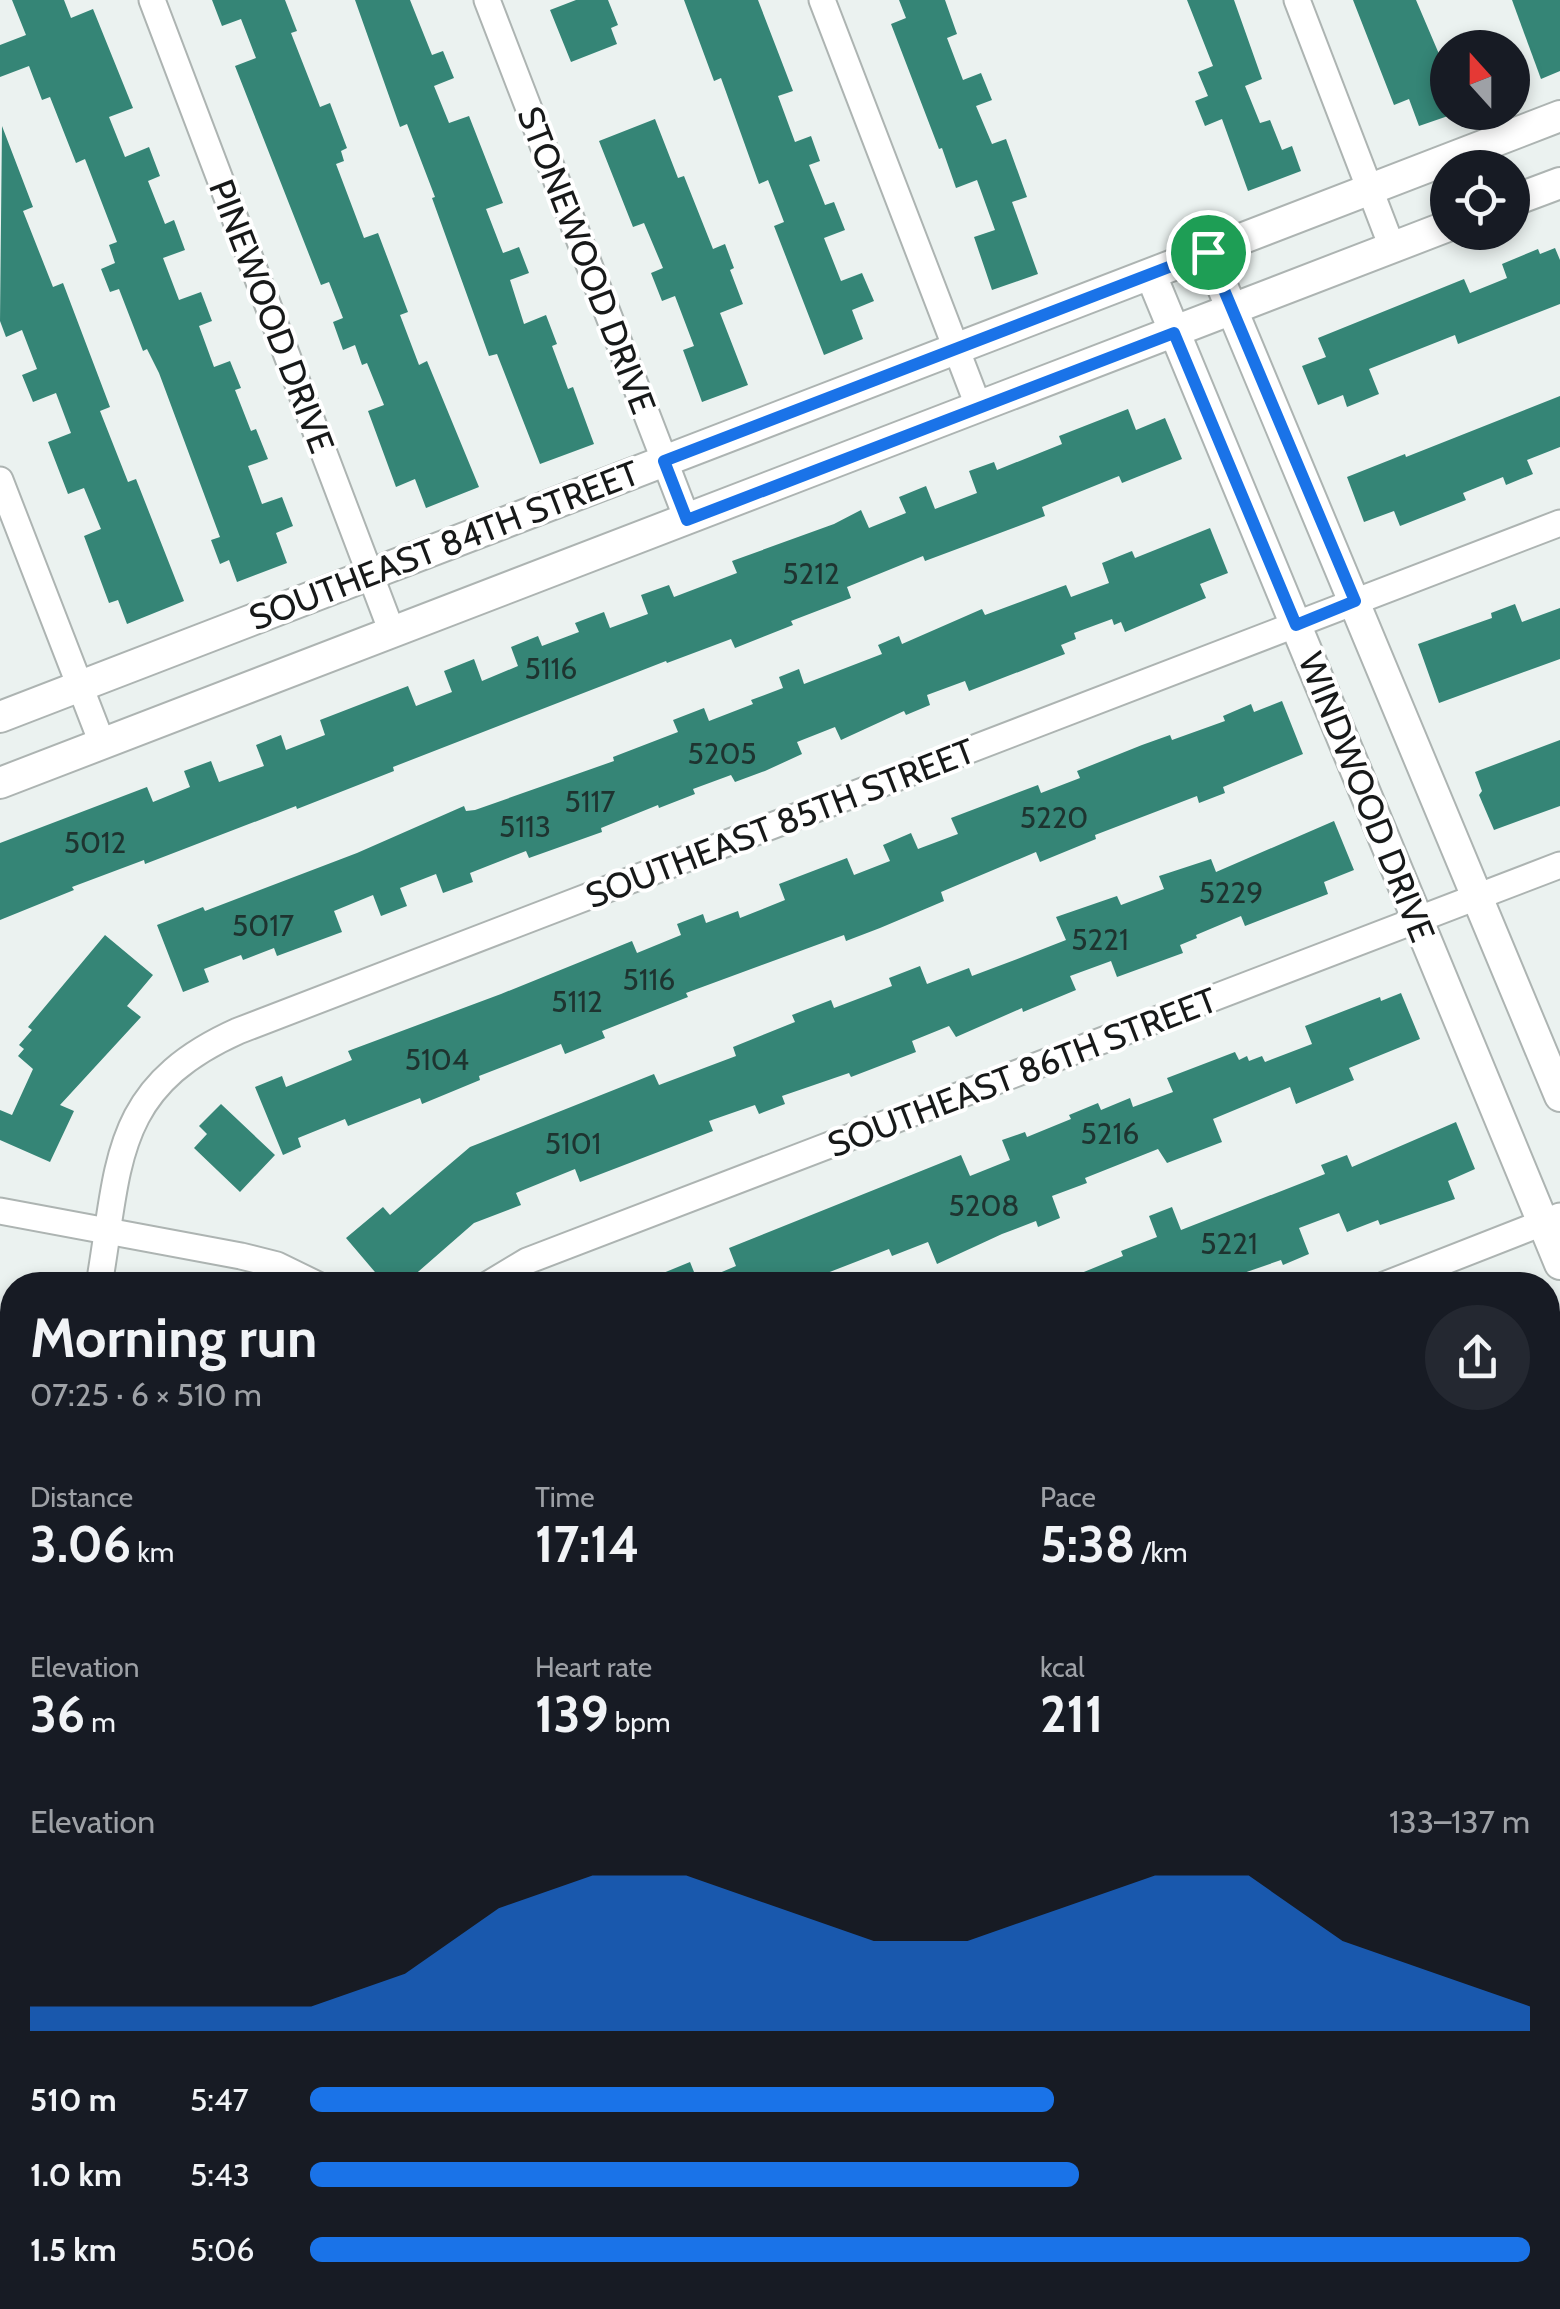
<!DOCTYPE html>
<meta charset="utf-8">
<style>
:root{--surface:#171b24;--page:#242831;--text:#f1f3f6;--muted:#9ea1a6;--accent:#1a73e8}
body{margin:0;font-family:Cabin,sans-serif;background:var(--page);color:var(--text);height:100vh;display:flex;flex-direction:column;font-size:38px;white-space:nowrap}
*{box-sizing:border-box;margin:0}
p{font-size:32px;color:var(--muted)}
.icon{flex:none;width:55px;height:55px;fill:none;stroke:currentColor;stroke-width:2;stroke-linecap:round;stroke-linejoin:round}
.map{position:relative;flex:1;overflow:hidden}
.panel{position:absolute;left:0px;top:1272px;width:1560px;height:1038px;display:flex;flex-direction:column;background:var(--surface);border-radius:40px 40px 0 0;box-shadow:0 5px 15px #0003}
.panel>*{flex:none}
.needle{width:65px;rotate:339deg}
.tools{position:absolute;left:1430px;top:30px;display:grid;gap:20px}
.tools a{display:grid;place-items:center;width:100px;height:100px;border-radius:50%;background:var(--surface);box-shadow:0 5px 15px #0003;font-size:50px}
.pin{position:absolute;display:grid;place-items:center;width:85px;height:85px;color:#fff;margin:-42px;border:5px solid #fff;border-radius:50%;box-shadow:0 2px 10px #0007}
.round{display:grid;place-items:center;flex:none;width:105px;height:105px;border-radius:52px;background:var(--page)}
.headline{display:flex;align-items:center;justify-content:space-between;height:170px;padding:0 30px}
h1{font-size:55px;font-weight:800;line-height:75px}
.figures{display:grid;grid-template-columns:repeat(3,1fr);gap:15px;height:170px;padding:10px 30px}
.figures div{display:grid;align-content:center}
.figures b{font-size:50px;font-weight:800}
.figures small{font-size:28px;font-weight:400}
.figures p{font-size:28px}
.chart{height:280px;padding:20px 30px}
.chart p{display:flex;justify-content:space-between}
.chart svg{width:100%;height:180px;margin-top:10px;fill:var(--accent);opacity:.7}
ul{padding:0 30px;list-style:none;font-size:32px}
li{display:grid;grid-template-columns:160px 120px 1fr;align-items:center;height:75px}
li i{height:25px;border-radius:12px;background:var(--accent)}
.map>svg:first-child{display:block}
.water{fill:#5aa898}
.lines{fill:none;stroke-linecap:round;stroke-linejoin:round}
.stream{stroke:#5aa898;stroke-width:8}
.building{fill:#358576}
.service-casing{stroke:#adb4b2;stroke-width:16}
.minor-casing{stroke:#adb4b2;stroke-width:29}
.tertiary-casing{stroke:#adb4b2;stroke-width:34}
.service{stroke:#fff;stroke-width:12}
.minor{stroke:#fff;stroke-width:25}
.tertiary{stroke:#fff;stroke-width:30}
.route-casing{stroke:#fff;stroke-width:20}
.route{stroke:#1a73e8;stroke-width:12}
.labels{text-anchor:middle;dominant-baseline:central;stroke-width:8;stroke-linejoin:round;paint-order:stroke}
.number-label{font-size:30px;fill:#1e3430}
.street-label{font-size:35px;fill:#171919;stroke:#fff}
</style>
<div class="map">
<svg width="1560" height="2309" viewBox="0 0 1560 2309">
<rect width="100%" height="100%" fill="#ebf2f0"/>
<polygon class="water" points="607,2298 720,2298 723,2309 612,2309"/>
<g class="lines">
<polyline class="stream" points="0,1404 12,1406"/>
</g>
<g class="building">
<polygon points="12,0 64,0 71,18 93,9 133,108 109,117 125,157 149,147 160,176 148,181 165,224 174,220 185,250 163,258 179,300 201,292 212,321 199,326 214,367 230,361 241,388 235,390 251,431 256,429 268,459 248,466 262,504 282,497 293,526 276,533 287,563 237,582 229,560 220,564 211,540 220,537 159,373 147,349 143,351 119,289 110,292 101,269 115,263 109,245 117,242 85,159 76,163 50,97 42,100 29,66 0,77 0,45 26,35"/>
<polygon points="212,0 285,0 297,31 291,33 320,107 330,103 347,148 341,151 344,161 336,164 364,238 378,233 408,312 400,315 419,365 427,361 479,487 426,508 415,479 396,487 368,411 384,405 367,363 362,365 355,345 343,350 333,322 343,318 329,282 321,285 235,66 256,58 241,19 222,26"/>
<polygon points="355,0 410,0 432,55 443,51 454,78 434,86 449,123 469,116 503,203 486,209 503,253 519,247 529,273 510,280 524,324 546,315 557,344 552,346 568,389 573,387 594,444 540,464 497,354 489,356 432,198 435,197 407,124 400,127"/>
<polygon points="576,0 608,0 618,25 611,28 617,44 571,62 550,10"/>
<polygon points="684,0 758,0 793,91 778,96 795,142 811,136 820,161 809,165 825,205 834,202 845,230 824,238 841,281 862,273 874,301 852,310 863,339 824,355 774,226 784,222 768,180 759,184 721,78 714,81"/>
<polygon points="899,0 945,0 957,34 947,38 963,80 981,73 992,100 976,106 992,144 1006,139 1027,197 1012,202 1038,274 992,290 974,237 995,230 977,180 956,188 942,148 939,149 891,24 906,18"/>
<polygon points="1187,0 1234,0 1262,79 1245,86 1260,123 1270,120 1282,150 1292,146 1301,171 1248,191 1222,119 1205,126 1195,101 1208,96 1198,72 1213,66"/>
<polygon points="1353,0 1416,0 1439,54 1448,51 1448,116 1419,126 1409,99 1394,105"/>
<polygon points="1512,0 1560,0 1560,71 1541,79"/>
<polygon points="655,119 678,178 684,176 713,249 725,244 734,268 730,270 743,304 720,313 748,385 702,402 683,350 694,346 675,296 662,301 651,273 663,268 644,223 633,227 599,141"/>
<polygon points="2,126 33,207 23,211 53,287 63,283 110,407 100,411 128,482 136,479 184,601 127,624 118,600 109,603 84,536 101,529 84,488 68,494 48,442 71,433 56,393 33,402 22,375 37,369 22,330 6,337 0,321"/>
<polygon points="1555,248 1560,260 1560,304 1458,344 1455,335 1369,369 1379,394 1347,407 1343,395 1318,405 1302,366 1326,357 1318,338 1464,279 1470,293 1507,278 1502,264 1538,249 1540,254"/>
<polygon points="1560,396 1560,447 1527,460 1533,474 1506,485 1503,477 1463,493 1466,500 1400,526 1394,511 1364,522 1347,477 1405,454 1406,457"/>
<polygon points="1128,409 1136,430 1165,418 1182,459 1122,483 1119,476 1042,507 1045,516 925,561 923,556 847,587 851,598 791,621 793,625 735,648 731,639 667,663 666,661 393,767 394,771 297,809 296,806 145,864 144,860 72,887 74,890 0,920 0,843 147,787 153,802 190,787 184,771 211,761 219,782 264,766 256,745 281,735 286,750 325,735 320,720 408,686 416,706 452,692 444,671 474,659 482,681 518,666 511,647 538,636 542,646 579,632 575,623 604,612 610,628 648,614 641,595 669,585 674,597 737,573 732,561 834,524 861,510 869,528 906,513 899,497 926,486 935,509 977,493 969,471 994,462 997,470 1062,444 1059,436"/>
<polygon points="1210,528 1228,573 1200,584 1206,598 1125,632 1121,622 1114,625 1112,619 1074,633 1076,639 1061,645 1065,654 969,691 965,681 927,695 930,705 906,715 904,711 841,740 835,727 797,742 802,754 765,771 735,782 731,775 693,789 695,794 659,808 658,805 601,828 602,832 529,858 526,851 470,873 473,882 443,893 436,874 400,888 407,906 381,916 373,895 334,911 342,932 277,956 274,948 243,960 241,955 204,969 209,982 183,992 157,925 203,907 205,911 357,853 464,806 466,811 475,810 614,761 613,757 678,732 673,720 704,708 709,721 753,704 751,700 783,688 779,677 799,669 804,684 882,654 878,645 899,636 902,644 982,609 985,615 1066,585 1071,597 1109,583 1102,563 1132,551 1135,558"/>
<polygon points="1515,604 1522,622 1560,608 1560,659 1439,703 1418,644 1492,618 1491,613"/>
<polygon points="1282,701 1303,754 1223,787 1225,793 1199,803 1197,796 1095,835 1096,839 1040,862 1036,852 941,892 944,901 880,928 846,941 844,935 686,993 688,997 602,1031 605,1038 565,1054 561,1044 479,1076 480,1080 422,1104 420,1098 348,1126 345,1119 298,1138 301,1147 283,1155 255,1087 282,1076 286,1087 352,1060 348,1051 501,994 632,941 637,953 681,935 677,924 703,914 706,923 738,911 740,918 785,900 779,884 847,858 854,875 890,861 883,845 911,833 918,849 958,834 951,818 1038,785 1041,793 1080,778 1077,771 1142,745 1170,735 1172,740 1225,721 1223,716 1251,704 1254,712"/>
<polygon points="1560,740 1560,806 1494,830 1479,795 1482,791 1475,772"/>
<polygon points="1334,821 1354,870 1324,882 1328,894 1245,926 1241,916 1196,935 1197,938 1180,945 1183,953 1117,977 1111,961 1070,976 1076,990 1023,1012 1022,1008 956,1037 949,1026 912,1041 916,1052 851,1077 849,1073 782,1096 785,1104 759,1114 755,1105 709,1121 713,1131 580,1182 575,1169 516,1193 521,1205 474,1223 411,1278 406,1272 390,1285 386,1285 346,1238 383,1207 390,1215 470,1147 654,1074 659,1085 736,1056 733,1047 795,1022 792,1015 831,1000 834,1008 892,986 889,978 920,966 927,984 969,968 972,976 1012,961 1066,940 1056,917 1117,896 1121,905 1164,889 1159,876 1211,859 1216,872"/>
<polygon points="105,935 153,975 127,1006 141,1017 60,1105 74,1111 50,1162 0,1140 0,1110 12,1115 33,1069 18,1056 24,1049 19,1045 32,1030 28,1027"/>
<polygon points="1401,993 1420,1039 1349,1068 1354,1080 1296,1104 1290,1087 1213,1119 1222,1142 1167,1163 1158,1149 1085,1178 1087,1183 1052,1196 1060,1218 1038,1227 1036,1221 1002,1234 937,1264 928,1242 892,1256 889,1249 809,1280 811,1285 634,1285 690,1262 698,1282 736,1266 729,1248 961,1155 970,1176 1010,1160 1002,1140 1025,1132 1027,1137 1071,1119 1069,1115 1098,1103 1101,1110 1130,1098 1133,1107 1173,1092 1167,1078 1235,1052 1239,1060 1247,1056 1249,1061 1262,1056 1265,1062 1312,1044 1305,1026 1380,997 1381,1001"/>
<polygon points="221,1104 275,1155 240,1192 194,1148 207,1134 199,1126"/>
<polygon points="1456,1122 1475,1169 1448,1181 1455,1199 1380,1225 1378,1220 1347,1232 1339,1213 1299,1228 1309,1254 1283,1265 1281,1260 1238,1275 1240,1281 1229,1285 1052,1285 1123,1256 1121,1251 1157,1237 1149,1216 1172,1207 1181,1230 1325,1174 1321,1165 1347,1155 1352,1167"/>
</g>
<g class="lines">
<g class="service-casing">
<polyline id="service" points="0,1860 12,1891"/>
</g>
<g class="minor-casing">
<g id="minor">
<polyline points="152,0 392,632"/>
<polyline points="487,0 687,519"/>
<polyline points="822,0 979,408"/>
<polyline points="1297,0 1392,247"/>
<polyline points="0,480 102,743"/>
<polyline points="0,1211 241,1256 277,1265 318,1285"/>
<path d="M 99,1285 C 120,1164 111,1088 238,1031 L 1560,523"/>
<polyline points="487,1285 527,1261 1560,865"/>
<polyline points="1384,1285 1560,1216"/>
<polyline points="1548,1577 1560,1572"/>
<polyline points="0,1903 12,1899"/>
<polyline points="0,2210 12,2206"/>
<polyline points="779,2298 783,2309"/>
<polyline points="814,2298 817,2309"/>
<polyline points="1181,2298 1186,2309"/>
<polyline points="927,2309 958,2298"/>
</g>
</g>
<g class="tertiary-casing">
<g id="tertiary">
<polyline points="1512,201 1560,183"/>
<polyline points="1208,252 1560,1096"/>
<polyline points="1151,275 1560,1264"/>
<polyline points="0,717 1560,116"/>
<polyline points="0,783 1448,226"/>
<polyline points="1548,1831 1560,1826"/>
<polyline points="305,2309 335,2298"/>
</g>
</g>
<use href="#service" class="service"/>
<use href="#minor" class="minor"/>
<use href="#tertiary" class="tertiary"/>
</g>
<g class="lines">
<g class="route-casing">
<polygon id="route" points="1208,252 1355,601 1296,625 1174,333 687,520 664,461"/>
</g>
<use href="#route" class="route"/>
</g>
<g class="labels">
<g class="number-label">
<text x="811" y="573">5212</text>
<text x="551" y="668">5116</text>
<text x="722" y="753">5205</text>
<text x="590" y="801">5117</text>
<text x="1054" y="817">5220</text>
<text x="525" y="826">5113</text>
<text x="95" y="842">5012</text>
<text x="1231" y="892">5229</text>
<text x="263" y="925">5017</text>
<text x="1100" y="939">5221</text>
<text x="649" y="979">5116</text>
<text x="577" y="1001">5112</text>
<text x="437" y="1059">5104</text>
<text x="1110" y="1133">5216</text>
<text x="573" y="1143">5101</text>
<text x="984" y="1205">5208</text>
<text x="1229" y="1243">5221</text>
</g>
<g class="street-label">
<text transform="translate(587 260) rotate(69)">STONEWOOD DRIVE</text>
<text transform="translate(272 316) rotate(69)">PINEWOOD DRIVE</text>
<text transform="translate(444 545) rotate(-21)">SOUTHEAST 84TH STREET</text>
<text transform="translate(1367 797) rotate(68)">WINDWOOD DRIVE</text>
<text transform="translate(780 823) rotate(-21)">SOUTHEAST 85TH STREET</text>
<text transform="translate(1022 1072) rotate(-21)">SOUTHEAST 86TH STREET</text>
</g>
</g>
</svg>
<div class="tools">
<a><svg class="needle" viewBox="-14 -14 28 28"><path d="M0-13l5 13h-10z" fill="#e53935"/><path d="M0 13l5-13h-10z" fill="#9ea1a6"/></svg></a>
<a><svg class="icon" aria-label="locate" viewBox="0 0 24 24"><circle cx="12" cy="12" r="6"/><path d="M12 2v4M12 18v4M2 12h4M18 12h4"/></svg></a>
</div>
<div class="pin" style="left:1208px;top:252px;background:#1e9e55"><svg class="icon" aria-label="arrive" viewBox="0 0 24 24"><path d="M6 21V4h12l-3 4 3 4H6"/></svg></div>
<section class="panel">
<div class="headline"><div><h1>Morning run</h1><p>07:25 · 6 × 510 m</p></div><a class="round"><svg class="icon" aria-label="share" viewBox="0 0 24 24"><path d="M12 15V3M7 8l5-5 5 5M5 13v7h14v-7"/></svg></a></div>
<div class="figures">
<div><p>Distance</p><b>3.06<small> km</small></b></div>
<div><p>Time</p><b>17:14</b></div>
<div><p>Pace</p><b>5:38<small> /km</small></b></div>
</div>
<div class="figures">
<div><p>Elevation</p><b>36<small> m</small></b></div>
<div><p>Heart rate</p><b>139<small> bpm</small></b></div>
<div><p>kcal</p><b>211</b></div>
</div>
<div class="chart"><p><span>Elevation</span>133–137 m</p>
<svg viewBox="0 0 160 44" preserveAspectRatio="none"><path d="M0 44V38L10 38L20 38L30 38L40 30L50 14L60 6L70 6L80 14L90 22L100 22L110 14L120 6L130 6L140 22L150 30L160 38V44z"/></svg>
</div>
<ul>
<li><b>510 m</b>5:47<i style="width:61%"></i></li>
<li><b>1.0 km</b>5:43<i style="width:63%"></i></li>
<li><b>1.5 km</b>5:06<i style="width:100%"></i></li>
</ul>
</section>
</div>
